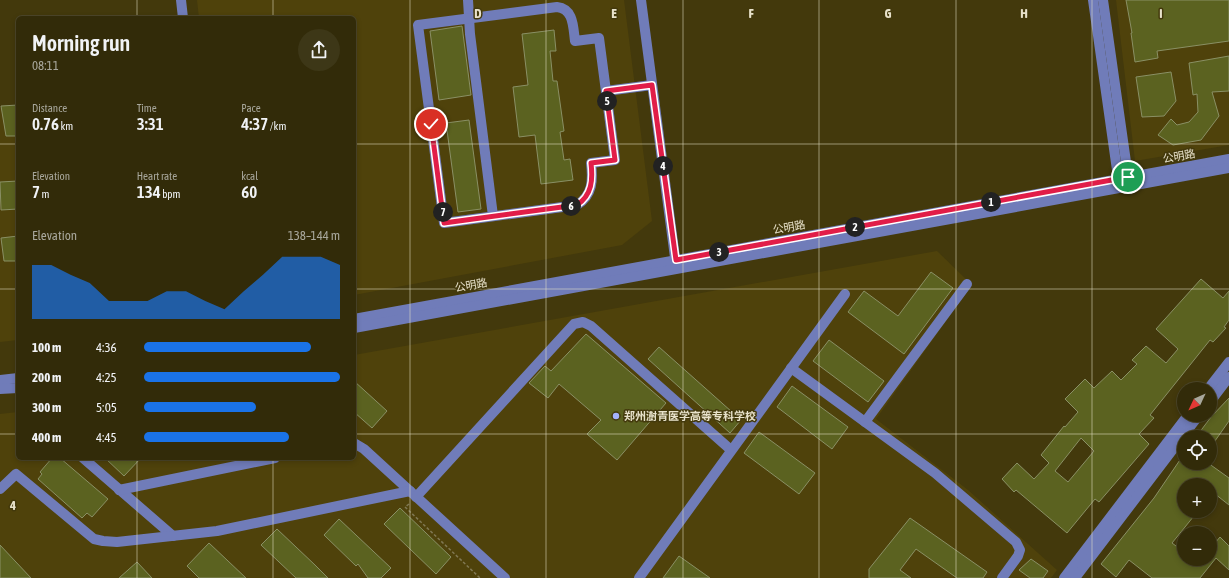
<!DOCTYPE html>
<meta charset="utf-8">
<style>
:root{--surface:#322b09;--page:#3d3717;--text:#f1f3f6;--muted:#a8a79c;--line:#4d472a;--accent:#1a73e8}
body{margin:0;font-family:"Asap Condensed","Noto Sans SC",sans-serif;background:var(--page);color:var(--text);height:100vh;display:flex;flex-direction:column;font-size:15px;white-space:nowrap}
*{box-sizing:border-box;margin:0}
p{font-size:13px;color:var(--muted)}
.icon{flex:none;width:22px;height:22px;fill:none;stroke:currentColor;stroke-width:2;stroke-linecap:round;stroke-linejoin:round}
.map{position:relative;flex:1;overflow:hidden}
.drawer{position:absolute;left:16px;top:16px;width:340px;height:444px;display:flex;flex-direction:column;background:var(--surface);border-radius:6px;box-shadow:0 2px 6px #0003,0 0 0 1px var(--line)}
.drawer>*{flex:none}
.needle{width:26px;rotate:226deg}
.buttons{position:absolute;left:1177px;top:382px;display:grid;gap:8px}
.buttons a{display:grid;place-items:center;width:40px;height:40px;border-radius:50%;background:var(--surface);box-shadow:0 2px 6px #0003,0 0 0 1px var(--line);font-size:20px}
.pin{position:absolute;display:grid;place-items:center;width:34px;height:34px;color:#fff;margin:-17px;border:2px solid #fff;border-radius:50%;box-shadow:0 1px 4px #0007}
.km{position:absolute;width:20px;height:20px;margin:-10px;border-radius:50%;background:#222;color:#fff;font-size:11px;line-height:20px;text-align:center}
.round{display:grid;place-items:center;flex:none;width:42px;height:42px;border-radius:21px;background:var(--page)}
.summary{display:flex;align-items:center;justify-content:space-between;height:68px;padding:0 16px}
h1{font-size:22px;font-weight:600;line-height:30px}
.figures{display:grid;grid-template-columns:repeat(3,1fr);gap:6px;height:68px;padding:4px 16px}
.figures div{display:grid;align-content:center}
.figures b{font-size:17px;font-weight:600}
.figures small{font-size:11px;font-weight:400}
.figures p{font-size:11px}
.chart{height:112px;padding:8px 16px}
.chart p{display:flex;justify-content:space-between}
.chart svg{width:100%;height:72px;margin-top:4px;fill:var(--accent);opacity:.7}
ul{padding:0 16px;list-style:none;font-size:13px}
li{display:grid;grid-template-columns:64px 48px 1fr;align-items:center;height:30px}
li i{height:10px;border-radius:5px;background:var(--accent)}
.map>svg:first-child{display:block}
.built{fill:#4f420b}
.building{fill:#5b6220;stroke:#8a9065;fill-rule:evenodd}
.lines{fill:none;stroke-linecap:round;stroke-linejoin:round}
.path{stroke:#807853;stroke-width:1.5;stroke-dasharray:3 2;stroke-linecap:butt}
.minor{stroke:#707cb9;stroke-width:10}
.route-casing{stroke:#fff;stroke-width:8}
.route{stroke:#e11d48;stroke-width:5}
.grid{fill:none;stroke:#e8e2cb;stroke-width:1;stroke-opacity:0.55}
.poi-dot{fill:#a3b2fd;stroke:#43390c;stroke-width:1.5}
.labels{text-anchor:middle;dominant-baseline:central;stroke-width:3;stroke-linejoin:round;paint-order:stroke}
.street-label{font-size:11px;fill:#e8e2cb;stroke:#43390c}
.poi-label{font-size:11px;font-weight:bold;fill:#e8e2cb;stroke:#43390c;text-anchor:start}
.grid-label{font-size:13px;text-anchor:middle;font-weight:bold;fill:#e8e2cb;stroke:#43390c;stroke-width:3;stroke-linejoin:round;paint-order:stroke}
</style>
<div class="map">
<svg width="1229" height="578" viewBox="0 0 1229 578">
<rect width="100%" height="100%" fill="#43390c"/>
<g class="built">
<polygon points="197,0 624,0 652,221 622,245 354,295 354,18 199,18"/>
<polygon points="1116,0 1229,0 1229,145 1135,161"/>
<polygon points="18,106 18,340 0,342 0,108"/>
<polygon points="937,251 972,285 876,419 968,490 1057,570 1051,578 0,578 0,414 18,412 18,458 354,458 354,355"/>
</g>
<g class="building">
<polygon points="1126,0 1229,0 1229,41 1157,51 1158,58 1135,62 1131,33 1132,33"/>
<polygon points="462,26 471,95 439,100 430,31"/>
<polygon points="554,30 556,51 550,51 553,81 557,81 564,131 560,132 564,160 570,159 573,180 541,184 535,135 519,137 513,87 528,85 522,34"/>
<polygon points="1229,56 1229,91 1212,92 1219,116 1201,140 1173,145 1158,135 1171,119 1177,125 1189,122 1198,112 1197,94 1193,95 1189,63"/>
<polygon points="1171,72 1176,101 1164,116 1142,117 1136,77"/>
<polygon points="18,105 18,136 6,136 1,106"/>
<polygon points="469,120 481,209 458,212 446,123"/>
<polygon points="18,181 18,209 1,210 0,182"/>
<polygon points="18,236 18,261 4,261 1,238"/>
<polygon points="931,272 953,288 904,354 848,312 864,291 898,316"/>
<path d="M 1201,279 L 1223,298 L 1229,291 L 1229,320 L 1224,327 L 1226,328 L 1213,342 L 1210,340 L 1150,415 L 1154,418 L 1139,434 L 1149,444 L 1099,502 L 1095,499 L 1067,533 L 1016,490 L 1014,492 L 1002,479 L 1017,463 L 1034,479 L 1049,463 L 1041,455 L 1064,426 L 1065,427 L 1078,412 L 1065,399 L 1085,379 L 1094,388 L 1112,371 L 1121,380 L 1137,364 L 1132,360 L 1146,346 L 1166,363 L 1178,349 L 1156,329 ZM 1081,438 L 1094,451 L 1068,482 L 1055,471 Z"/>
<polygon points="586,334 666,403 617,460 587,434 601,420 559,384 548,398 529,383 545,366 551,371"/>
<polygon points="829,340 884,381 868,402 813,361"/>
<polygon points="659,347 741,420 730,433 648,359"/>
<polygon points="354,381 387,411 372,428 354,412"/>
<polygon points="792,386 848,427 832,449 777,407"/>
<polygon points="1229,398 1229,421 1210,448 1210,437 1196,437 1211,417"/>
<polygon points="759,432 815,473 799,494 744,453"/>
<polygon points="1184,454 1184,463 1208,463 1229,478 1229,505 1210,490 1210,485 1184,485 1184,511 1198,511 1172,543 1184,552 1184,559 1210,559 1210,549 1220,537 1229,546 1229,570 1216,558 1200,578 1152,578 1129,560 1116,577 1101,564 1154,498"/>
<polygon points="52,458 60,458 108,499 92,517 87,513 82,518 38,479 42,474 40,472"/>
<polygon points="105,458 141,458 124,476"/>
<polygon points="400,508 451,557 436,574 384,524"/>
<polygon points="910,518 987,572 983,578 957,578 916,549 900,570 911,578 869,578 869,569"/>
<polygon points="339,519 391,568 381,578 368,578 358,564 356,566 324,535"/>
<polygon points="277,529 315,565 328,578 296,578 261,545"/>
<polygon points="209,543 246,578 199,578 187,566"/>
<polygon points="0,545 31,578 0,578"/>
<polygon points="679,556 710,578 663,578"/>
<polygon points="1031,559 1048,571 1043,578 1030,578 1019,570"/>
<polygon points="137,562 152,578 119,578"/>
</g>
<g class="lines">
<polyline class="path" points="409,504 405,507 480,578"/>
<g class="minor">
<polyline points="181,0 183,18"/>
<polyline points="468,0 470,34 493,216"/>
<polyline points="641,0 676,265"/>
<polyline points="1093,0 1119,184"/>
<polyline points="1103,0 1129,183"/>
<path d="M 557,7 C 574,9 573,27 575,41 L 599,38 L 615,160 L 591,163 C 593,180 593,195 577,205 L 444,223 L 418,25 Z"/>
<polyline points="606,91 652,85"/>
<polyline points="354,319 1229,159"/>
<polyline points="354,328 1229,168"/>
<polyline points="791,368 935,473 1016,542 1020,550 1018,556 1002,578"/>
<polyline points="0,380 18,378"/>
<polyline points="0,389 18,388"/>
<polyline points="1208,389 1229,362"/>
<polyline points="1210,402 1229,377"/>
<polyline points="865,422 967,284"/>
<polyline points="354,443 364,449 505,578"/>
<polyline points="83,458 173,536"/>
<polyline points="0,489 16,474 94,539 103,541 117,542 217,531 410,491"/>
<polyline points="119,490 275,458"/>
<polyline points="416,497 574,324 583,322 591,326 731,450"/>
<polyline points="639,578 845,294"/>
<polyline points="1064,578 1188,415"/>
<polyline points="1075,578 1199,415"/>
</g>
</g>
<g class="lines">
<g class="route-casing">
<path id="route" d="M 431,124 L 444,223 L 577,205 C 592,195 593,180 591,163 L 615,160 L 606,91 L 652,85 L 676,260 L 1128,177"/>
</g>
<use href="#route" class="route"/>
</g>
<path class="grid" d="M 137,0 L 137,18M 273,0 L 273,18M 410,0 L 410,578M 546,0 L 546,578M 683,0 L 683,578M 819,0 L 819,578M 956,0 L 956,578M 1092,0 L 1092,578M 0,144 L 18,144M 354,144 L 1229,144M 0,289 L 18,289M 354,289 L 1229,289M 0,434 L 18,434M 354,434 L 1229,434M 137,458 L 137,578M 273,458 L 273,578"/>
<circle class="poi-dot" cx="616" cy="416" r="4"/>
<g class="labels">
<g class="street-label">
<text transform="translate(1179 156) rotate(-10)">公明路</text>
<text transform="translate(789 227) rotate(-10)">公明路</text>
<text transform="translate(471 285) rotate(-10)">公明路</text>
</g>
<g class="poi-label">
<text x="624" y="416">郑州澍青医学高等专科学校</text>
</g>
</g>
<g class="grid-label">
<text x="478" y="18">D</text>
<text x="614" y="18">E</text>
<text x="751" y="18">F</text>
<text x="888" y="18">G</text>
<text x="1024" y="18">H</text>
<text x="1161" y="18">I</text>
<text x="13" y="510">4</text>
</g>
</svg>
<div class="buttons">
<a><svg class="needle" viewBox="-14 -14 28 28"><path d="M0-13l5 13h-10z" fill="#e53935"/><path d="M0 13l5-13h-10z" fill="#a8a79c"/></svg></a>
<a><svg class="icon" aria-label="locate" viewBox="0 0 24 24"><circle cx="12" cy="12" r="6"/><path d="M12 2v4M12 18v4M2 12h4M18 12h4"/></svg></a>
<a>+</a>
<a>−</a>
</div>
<div class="pin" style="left:1128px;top:177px;background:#1e9e55"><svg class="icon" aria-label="arrive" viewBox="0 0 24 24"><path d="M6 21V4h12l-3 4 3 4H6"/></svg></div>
<div class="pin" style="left:431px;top:124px;background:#d93025"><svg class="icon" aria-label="check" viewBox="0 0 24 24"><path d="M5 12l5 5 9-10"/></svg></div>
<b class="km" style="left:991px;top:202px">1</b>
<b class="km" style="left:855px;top:227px">2</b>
<b class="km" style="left:719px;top:252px">3</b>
<b class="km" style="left:663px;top:166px">4</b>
<b class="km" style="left:607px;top:101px">5</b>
<b class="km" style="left:571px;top:206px">6</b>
<b class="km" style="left:443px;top:212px">7</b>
<section class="drawer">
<div class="summary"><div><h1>Morning run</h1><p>08:11</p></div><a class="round"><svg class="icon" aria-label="share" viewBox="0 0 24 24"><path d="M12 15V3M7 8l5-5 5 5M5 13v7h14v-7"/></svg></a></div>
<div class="figures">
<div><p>Distance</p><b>0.76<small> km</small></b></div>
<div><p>Time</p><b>3:31</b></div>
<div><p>Pace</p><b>4:37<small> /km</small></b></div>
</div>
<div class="figures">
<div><p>Elevation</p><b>7<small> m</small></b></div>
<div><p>Heart rate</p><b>134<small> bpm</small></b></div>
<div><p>kcal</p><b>60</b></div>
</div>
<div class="chart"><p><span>Elevation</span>138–144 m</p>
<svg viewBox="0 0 160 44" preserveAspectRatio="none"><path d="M0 44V11L10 11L20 17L30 22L40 33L50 33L60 33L70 27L80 27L90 33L100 38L110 27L120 17L130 6L140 6L150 6L160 11V44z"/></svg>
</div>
<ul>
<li><b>100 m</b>4:36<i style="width:85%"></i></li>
<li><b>200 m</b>4:25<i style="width:100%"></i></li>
<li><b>300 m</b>5:05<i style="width:57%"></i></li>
<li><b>400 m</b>4:45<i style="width:74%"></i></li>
</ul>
</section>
</div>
